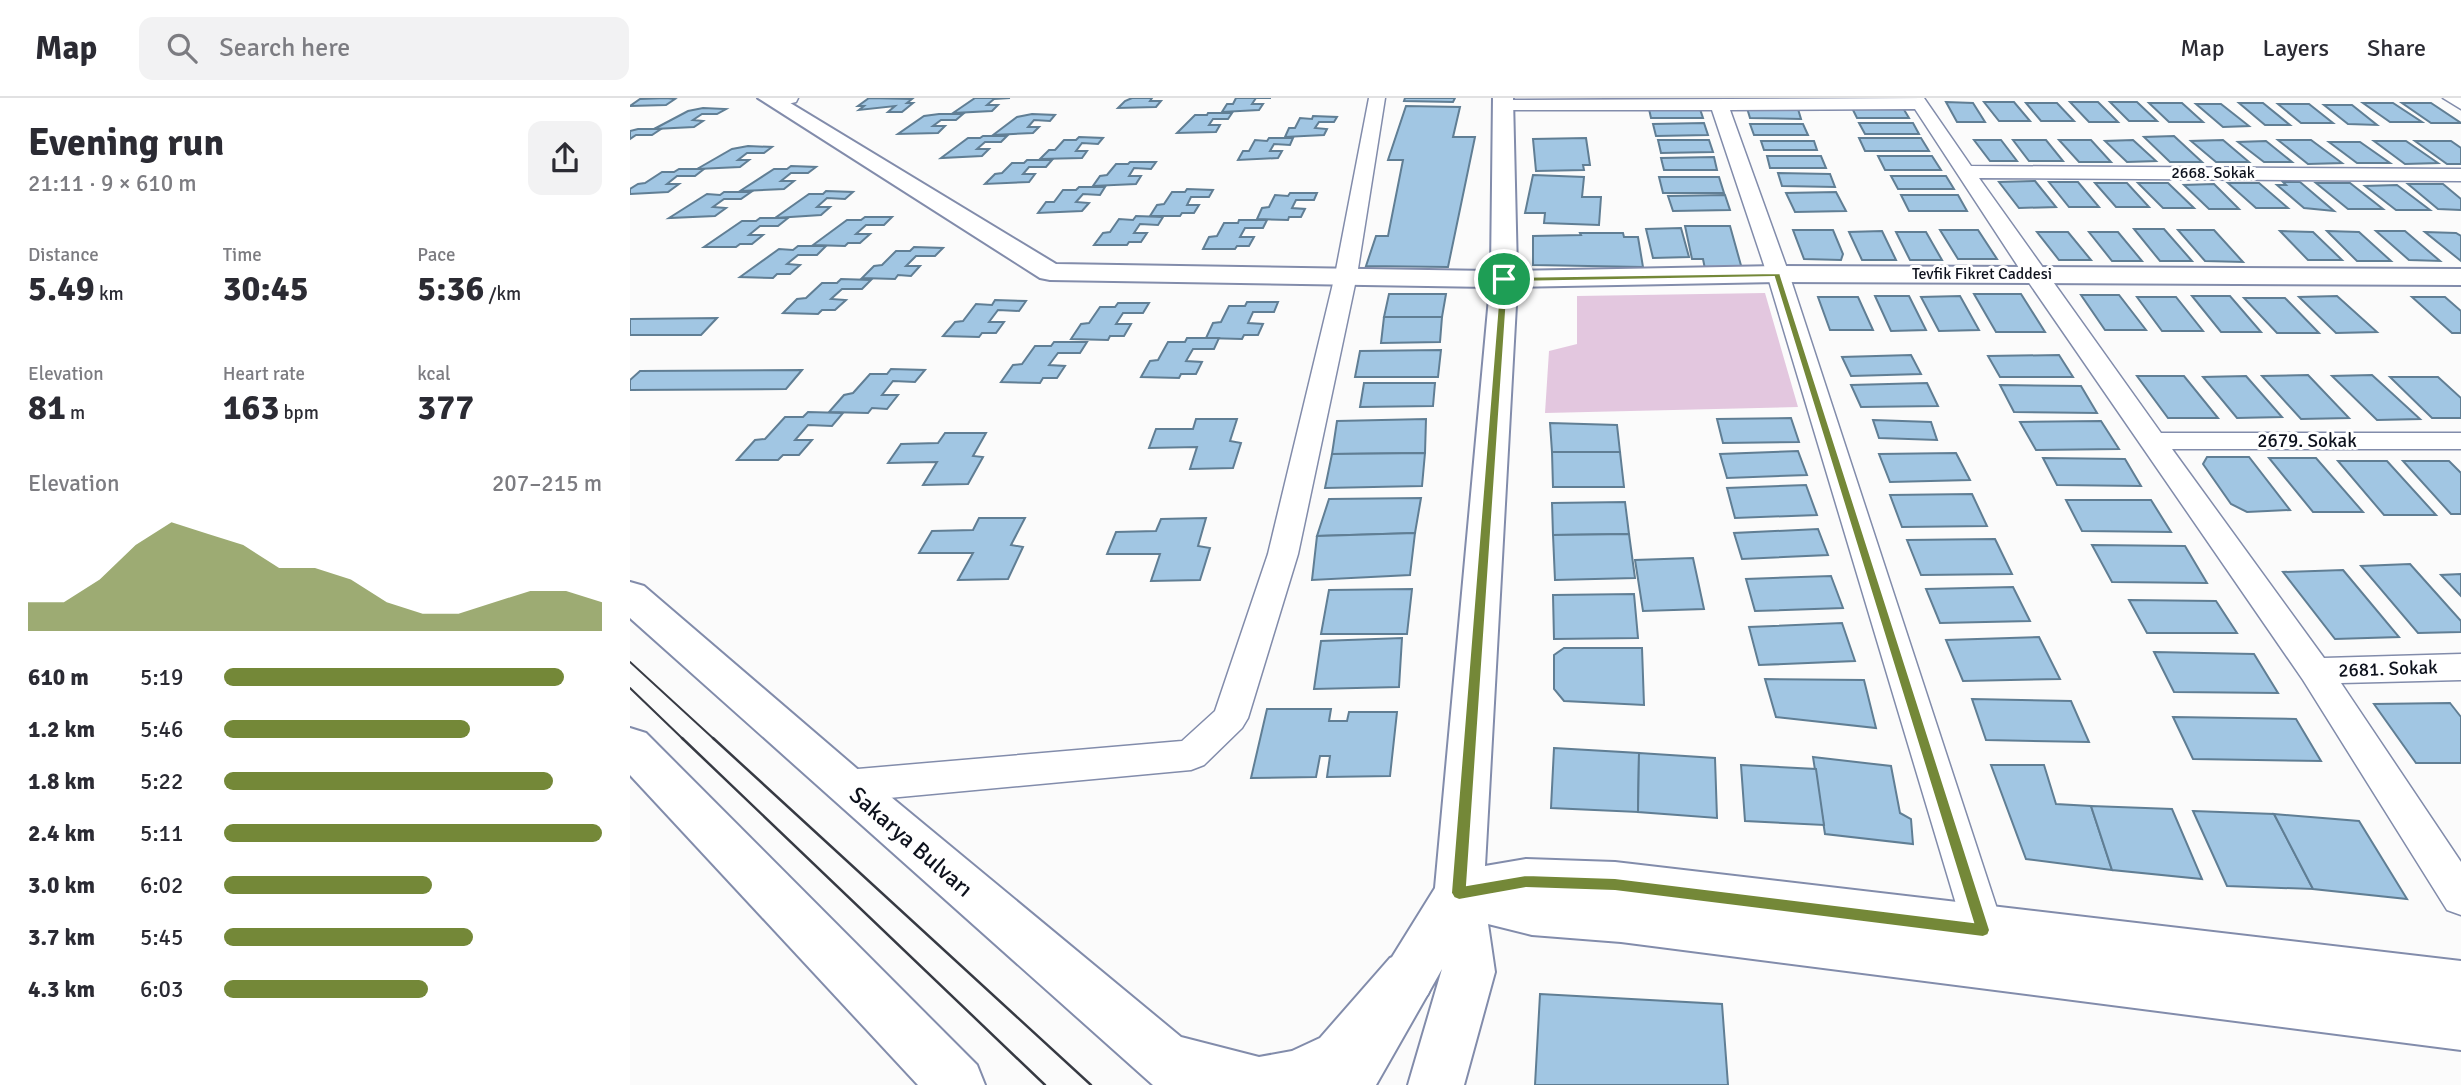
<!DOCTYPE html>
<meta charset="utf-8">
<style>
:root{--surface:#fff;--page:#f2f2f3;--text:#2b2b33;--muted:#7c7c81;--line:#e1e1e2;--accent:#748838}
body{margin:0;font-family:Signika,sans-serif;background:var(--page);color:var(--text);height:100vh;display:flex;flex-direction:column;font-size:26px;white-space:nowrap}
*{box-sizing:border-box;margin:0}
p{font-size:23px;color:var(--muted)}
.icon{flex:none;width:38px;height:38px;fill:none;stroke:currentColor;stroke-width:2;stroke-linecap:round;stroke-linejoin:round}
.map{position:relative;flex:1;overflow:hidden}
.drawer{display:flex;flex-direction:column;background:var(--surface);width:630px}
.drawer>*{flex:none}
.pin{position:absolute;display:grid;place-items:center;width:60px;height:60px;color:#fff;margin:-30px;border:4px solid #fff;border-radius:50%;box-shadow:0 2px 7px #0007}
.round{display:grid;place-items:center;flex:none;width:74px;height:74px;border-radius:14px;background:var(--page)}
.overview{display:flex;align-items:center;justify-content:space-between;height:119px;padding:0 28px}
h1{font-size:38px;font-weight:700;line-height:52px}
.metrics{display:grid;grid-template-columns:repeat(3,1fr);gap:10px;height:119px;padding:7px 28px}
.metrics div{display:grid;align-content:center}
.metrics b{font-size:35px;font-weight:700}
.metrics small{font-size:19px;font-weight:400}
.metrics p{font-size:19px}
.chart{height:196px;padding:14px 28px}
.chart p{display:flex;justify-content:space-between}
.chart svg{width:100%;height:126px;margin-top:7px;fill:var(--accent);opacity:.7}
ul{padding:0 28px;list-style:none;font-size:23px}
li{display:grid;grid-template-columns:112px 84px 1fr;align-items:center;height:52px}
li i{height:18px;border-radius:9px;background:var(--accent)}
header{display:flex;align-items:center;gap:42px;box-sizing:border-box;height:98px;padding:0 35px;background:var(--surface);border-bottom:2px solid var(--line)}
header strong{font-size:33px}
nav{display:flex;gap:38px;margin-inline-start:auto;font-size:24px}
.search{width:490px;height:63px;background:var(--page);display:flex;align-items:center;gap:18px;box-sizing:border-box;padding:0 24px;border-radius:14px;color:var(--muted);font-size:26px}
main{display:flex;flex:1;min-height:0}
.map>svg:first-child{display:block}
.green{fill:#e3c7df}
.building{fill:#a1c6e3;stroke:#607e94;stroke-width:2}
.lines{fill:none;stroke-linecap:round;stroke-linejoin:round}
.street-casing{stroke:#828cab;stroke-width:3}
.secondary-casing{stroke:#828cab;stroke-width:4}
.primary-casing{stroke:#828cab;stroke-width:4}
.street{fill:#fff;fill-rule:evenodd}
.secondary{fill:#fff;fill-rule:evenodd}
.primary{fill:#fff;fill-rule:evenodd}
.tram-far1{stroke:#373a43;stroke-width:2}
.tram{stroke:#373a43;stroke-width:2.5}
.route{fill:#748838;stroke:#fff;stroke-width:2;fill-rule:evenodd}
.labels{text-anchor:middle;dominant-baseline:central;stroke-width:6;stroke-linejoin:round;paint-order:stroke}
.far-street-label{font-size:16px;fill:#0e121d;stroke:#fff}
.street-label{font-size:19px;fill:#0e121d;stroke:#fff}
.near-street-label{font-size:23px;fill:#0e121d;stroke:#fff}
</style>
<header>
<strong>Map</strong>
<div class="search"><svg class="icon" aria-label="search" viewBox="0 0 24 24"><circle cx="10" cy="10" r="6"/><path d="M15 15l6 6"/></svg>Search here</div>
<nav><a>Map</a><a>Layers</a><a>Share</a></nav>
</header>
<main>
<section class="drawer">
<div class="overview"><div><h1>Evening run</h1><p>21:11 · 9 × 610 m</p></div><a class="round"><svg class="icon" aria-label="share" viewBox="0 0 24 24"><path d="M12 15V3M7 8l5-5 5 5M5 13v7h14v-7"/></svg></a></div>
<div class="metrics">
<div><p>Distance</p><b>5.49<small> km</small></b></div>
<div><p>Time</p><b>30:45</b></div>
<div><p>Pace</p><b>5:36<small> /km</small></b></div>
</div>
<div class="metrics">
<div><p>Elevation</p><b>81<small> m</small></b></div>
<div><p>Heart rate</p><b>163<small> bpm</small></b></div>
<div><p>kcal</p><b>377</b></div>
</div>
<div class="chart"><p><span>Elevation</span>207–215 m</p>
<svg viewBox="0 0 160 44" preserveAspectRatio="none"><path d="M0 44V34L10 34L20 26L30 14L40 6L50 10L60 14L70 22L80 22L90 26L100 34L110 38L120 38L130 34L140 30L150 30L160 34V44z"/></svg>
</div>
<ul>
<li><b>610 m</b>5:19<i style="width:90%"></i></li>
<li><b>1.2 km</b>5:46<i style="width:65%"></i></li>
<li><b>1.8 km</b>5:22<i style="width:87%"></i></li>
<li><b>2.4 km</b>5:11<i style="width:100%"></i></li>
<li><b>3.0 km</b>6:02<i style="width:55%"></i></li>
<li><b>3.7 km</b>5:45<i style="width:66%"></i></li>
<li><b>4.3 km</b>6:03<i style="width:54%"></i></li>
</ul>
</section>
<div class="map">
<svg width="1831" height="987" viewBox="0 0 1831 987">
<rect width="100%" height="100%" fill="#fbfbfb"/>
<polygon class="green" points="1135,195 1168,309 915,315 919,253 947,246 947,198"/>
<g class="building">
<polygon points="239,0 282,1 277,5 283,5 272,14 258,14 265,8 229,12 234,8 228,8"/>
<polygon points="345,0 380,0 364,1 357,7 368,7 362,13 323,15"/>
<polygon points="502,0 522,0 520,3 531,3 526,9 488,10 495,3"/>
<polygon points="606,0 641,0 626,0 622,6 633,6 629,12 592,14 597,6 603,6"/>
<polygon points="775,0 825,0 823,4 774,3"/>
<polygon points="10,1 36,0 45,1 36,7 0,8"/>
<polygon points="1316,4 1343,5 1355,24 1327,24"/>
<polygon points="1354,4 1384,4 1400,23 1369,23"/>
<polygon points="1440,4 1468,4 1488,24 1459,24"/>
<polygon points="1480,4 1507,4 1527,23 1499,23"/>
<polygon points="1396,5 1427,5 1444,23 1411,23"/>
<polygon points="1519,5 1552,5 1573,24 1539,24"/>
<polygon points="1609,5 1633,5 1660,27 1635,27"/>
<polygon points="1733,5 1763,5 1792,24 1760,24"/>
<polygon points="1772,5 1801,5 1831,25 1801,25"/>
<polygon points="1566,6 1591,6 1619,28 1593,29"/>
<polygon points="1648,6 1679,6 1703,25 1671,25"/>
<polygon points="1694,7 1722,7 1747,27 1718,26"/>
<polygon points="776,8 830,9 823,39 845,39 818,169 736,168 746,138 758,138 773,62 758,62"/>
<polygon points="73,10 96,11 87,16 72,16 63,22 73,23 64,29 24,31 58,13"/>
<polygon points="1117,10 1168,11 1171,21 1120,20"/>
<polygon points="1222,10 1273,10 1279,20 1227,20"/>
<polygon points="1019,11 1070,11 1073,20 1021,20"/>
<polygon points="578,15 602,15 598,21 583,21 579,27 590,27 586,34 547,35 565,17 577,17"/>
<polygon points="309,16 333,16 326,22 311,22 303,28 315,28 308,35 268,36 294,18"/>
<polygon points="402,16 425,17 420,23 404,22 398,29 409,29 403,35 363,37 387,19"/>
<polygon points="683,18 707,19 704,24 689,24 685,30 697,31 694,37 655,39 659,30 665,30 670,20 682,21"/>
<polygon points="1074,25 1078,37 1026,38 1023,26"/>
<polygon points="1229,25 1283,25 1289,36 1235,36"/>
<polygon points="1120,26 1173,26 1178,37 1124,37"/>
<polygon points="8,31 31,31 22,37 6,37 0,41 0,33"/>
<polygon points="353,38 377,38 371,44 355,44 347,51 359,51 352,58 311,60 338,40 350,40"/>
<polygon points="1544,38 1572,64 1540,64 1514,39"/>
<polygon points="449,39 473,40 468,46 452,45 446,53 457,53 452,60 410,61 419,52 425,52 434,42 446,42"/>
<polygon points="639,40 663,40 660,47 644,46 640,53 652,53 648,60 608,62 613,53 619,53 625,42 637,43"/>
<polygon points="956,40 960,67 953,67 954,72 906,73 903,41"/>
<polygon points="1229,40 1291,40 1299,53 1235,53"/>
<polygon points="1028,42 1079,42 1083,54 1031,55"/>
<polygon points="1344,42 1371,42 1387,63 1360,63"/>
<polygon points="1383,42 1416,42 1433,63 1399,63"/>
<polygon points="1429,42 1461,42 1481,64 1449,64"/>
<polygon points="1503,42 1526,63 1497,64 1475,43"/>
<polygon points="1593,42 1619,64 1586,64 1561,43"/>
<polygon points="1648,42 1681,42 1712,65 1678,66"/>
<polygon points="1131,43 1184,43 1187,52 1134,52"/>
<polygon points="1636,43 1662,64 1634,64 1608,44"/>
<polygon points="1744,43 1776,43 1808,65 1775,66"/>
<polygon points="1785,43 1821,43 1831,50 1831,66 1817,66"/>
<polygon points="1699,44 1730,44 1760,65 1727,65"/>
<polygon points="118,48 142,49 134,55 117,55 108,62 119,62 110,69 67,71 102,51"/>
<polygon points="1137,58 1191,58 1196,70 1140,70"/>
<polygon points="1248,58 1302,58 1311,72 1255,72"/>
<polygon points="1084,59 1087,72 1034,72 1031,60"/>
<polygon points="397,62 422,62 416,69 399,69 393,76 405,76 399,84 355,86 365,76 372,75 382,65 394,65"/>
<polygon points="500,64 526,64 521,71 504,70 499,78 511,78 506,86 463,88 470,78 477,77 486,66 498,66"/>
<polygon points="161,68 186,69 178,75 161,75 151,83 164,83 154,91 110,93 144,71 157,71"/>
<polygon points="49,71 74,71 65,78 47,78 37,86 49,86 38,94 0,96 0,91 8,86 15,85 32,74 44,74"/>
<polygon points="1148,75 1200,76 1205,89 1152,88"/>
<polygon points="903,77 954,79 952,99 971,99 969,127 914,125 915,115 895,115"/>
<polygon points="1261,78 1316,78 1324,91 1268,91"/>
<polygon points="1029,79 1089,79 1094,95 1033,95"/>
<polygon points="1405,83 1426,109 1389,110 1369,84"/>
<polygon points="1419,84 1448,84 1469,109 1439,109"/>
<polygon points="1653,84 1670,84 1704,113 1674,110 1647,87 1656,87"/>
<polygon points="1465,85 1497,85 1519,109 1486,109"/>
<polygon points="1508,85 1538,85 1564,110 1533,110"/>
<polygon points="1598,85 1629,85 1658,110 1626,110"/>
<polygon points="1686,85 1720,85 1753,111 1718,111"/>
<polygon points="1584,86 1609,111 1579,111 1554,87"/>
<polygon points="1778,86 1813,86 1831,101 1831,112 1808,111"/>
<polygon points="1767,87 1800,112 1766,112 1735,88"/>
<polygon points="449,89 475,89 470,97 453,96 446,104 459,105 452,113 408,115 416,104 424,104 433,92 446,92"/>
<polygon points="557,91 583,92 579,99 561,99 557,107 569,107 564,115 552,115 550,118 520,118 527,107 534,106 542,94 555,94"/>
<polygon points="196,93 223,94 215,101 197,100 187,109 200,109 191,117 145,120 179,96 193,96"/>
<polygon points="94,94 121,94 111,101 94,101 83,109 96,110 85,118 39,120 77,96 90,97"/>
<polygon points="1206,94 1216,113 1165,114 1156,95"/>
<polygon points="660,95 687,95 684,102 666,102 662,110 675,111 671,119 659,119 658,122 627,121 632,110 639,109 645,97 658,98"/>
<polygon points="1095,97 1100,112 1043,113 1038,98"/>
<polygon points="1271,97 1328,97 1337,113 1279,113"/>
<polygon points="506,118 533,119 528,127 510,126 504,135 517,135 511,144 499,144 497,147 464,147 473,135 480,134 489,121 503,122"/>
<polygon points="235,119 262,119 254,127 236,127 226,136 240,136 230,145 218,145 215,148 183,147 217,122 231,122"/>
<polygon points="130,120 158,120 148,128 130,128 119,137 133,137 122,146 110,146 106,149 74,149 112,123 126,123"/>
<polygon points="609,122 637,122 633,130 615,130 610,139 624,139 619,148 607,148 605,151 573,151 579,139 587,138 594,125 608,125"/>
<polygon points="1055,128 1100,128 1112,171 1075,171 1073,161 1062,161"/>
<polygon points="1051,130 1059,159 1023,160 1016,131"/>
<polygon points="1504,131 1534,131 1562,163 1530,163"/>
<polygon points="1163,132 1203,132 1213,156 1211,162 1174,161"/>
<polygon points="1310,132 1348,132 1367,161 1328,161"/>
<polygon points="1548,132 1584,132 1613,164 1575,163"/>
<polygon points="1252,133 1266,162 1232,162 1219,134"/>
<polygon points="1650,133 1683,134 1712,162 1678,162"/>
<polygon points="1697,133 1729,134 1761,163 1727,163"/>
<polygon points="1746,133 1775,133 1810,163 1779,162"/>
<polygon points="1266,134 1296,134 1312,162 1280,162"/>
<polygon points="1407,134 1438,134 1461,162 1429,162"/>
<polygon points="1459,134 1488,134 1512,163 1482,163"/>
<polygon points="1795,134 1826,135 1831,138 1831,163"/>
<polygon points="950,135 993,135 994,139 1008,139 1013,169 903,167 903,138 951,137"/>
<polygon points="168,148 196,148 187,157 168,157 157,166 170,167 160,176 147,176 143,180 110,179 149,151 163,152"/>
<polygon points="284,149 313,150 305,158 286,158 276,168 290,168 281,178 268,177 265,181 232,180 244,168 252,167 266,153 280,153"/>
<polygon points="211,181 241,182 232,191 212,191 201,201 216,202 205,212 192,212 188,216 153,215 167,201 176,200 192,185 207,185"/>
<polygon points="759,196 816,196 812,219 754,219"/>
<polygon points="1344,196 1391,196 1415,234 1366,234"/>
<polygon points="1451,197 1489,197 1516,232 1475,232"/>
<polygon points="1245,198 1279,198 1296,232 1261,233"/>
<polygon points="1330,198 1349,232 1309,233 1291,199"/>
<polygon points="1562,198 1600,198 1631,234 1591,234"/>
<polygon points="1707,198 1747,234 1706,235 1669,199"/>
<polygon points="1188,199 1228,199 1243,232 1200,232"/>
<polygon points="1507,199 1546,199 1573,233 1532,233"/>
<polygon points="1782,199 1815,199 1831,213 1831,235 1822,235"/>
<polygon points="1614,200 1655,200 1689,235 1647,235"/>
<polygon points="365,202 396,203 389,213 368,212 359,224 374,224 366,235 352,235 349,239 313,238 325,224 333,223 346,206 362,207"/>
<polygon points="617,204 648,204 644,214 623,214 618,225 633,226 628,237 614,237 612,241 576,240 583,225 591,224 599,208 615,208"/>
<polygon points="488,205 519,205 513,215 493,215 486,226 501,226 494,238 480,238 478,242 441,241 451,226 459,225 470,209 485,209"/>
<polygon points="754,219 812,219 810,244 751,245"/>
<polygon points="87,220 71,237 0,237 0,221"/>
<polygon points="557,240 589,240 584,251 563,251 556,263 572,264 566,276 551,276 549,280 511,279 520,263 528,262 538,244 555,244"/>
<polygon points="424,244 457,244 450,255 428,255 419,267 435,268 427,280 413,280 410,285 371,284 383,267 392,266 405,248 421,248"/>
<polygon points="811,252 808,279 725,279 730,253"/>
<polygon points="1281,257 1291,276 1221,278 1212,259"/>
<polygon points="1429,257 1443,279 1370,279 1358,258"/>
<polygon points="261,271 295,272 285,284 263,283 252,297 268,297 257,311 242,310 238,315 199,314 214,297 223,295 240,276 257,276"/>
<polygon points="172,272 156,291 0,292 0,282 10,273"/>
<polygon points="1678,277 1719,320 1671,321 1632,278"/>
<polygon points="1742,277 1790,321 1747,322 1702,278"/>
<polygon points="1507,278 1554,278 1588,320 1538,320"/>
<polygon points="1616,278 1652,319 1607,320 1573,279"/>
<polygon points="1760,279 1808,279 1831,300 1831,320 1802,320"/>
<polygon points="734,285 805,285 803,308 730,309"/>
<polygon points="1297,285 1308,308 1231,309 1221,287"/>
<polygon points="1370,287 1451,288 1467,315 1384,314"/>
<polygon points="178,314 213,315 202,328 178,327 165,342 182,342 169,357 153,357 148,362 107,362 125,342 135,341 155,319 173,319"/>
<polygon points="1161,320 1169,344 1093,345 1087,321"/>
<polygon points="566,321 607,321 600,343 611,345 603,370 560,371 567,349 519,350 526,331 563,331"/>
<polygon points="796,321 795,355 702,356 707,323"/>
<polygon points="1243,322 1301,324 1307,342 1249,340"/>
<polygon points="1471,323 1489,351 1406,352 1390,324"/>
<polygon points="920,325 987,327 990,354 922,354"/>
<polygon points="315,335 356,335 343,358 353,359 338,386 293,387 307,364 258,365 271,346 308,345"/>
<polygon points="1168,353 1177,377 1097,380 1090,356"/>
<polygon points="922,354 990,354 994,389 923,389"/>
<polygon points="795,355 792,388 695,390 702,356"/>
<polygon points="1326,355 1340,382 1260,384 1249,356"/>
<polygon points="1577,359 1619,359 1660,412 1617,414 1601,406 1573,366"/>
<polygon points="1413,360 1495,361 1511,388 1427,387"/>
<polygon points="1639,360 1686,360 1733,414 1683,414"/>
<polygon points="1708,363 1757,363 1806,417 1754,417"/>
<polygon points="1773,363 1819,363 1831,375 1831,416 1821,416"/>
<polygon points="1176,387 1187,417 1105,420 1097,390"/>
<polygon points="1342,396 1357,428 1272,429 1260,397"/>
<polygon points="791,400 785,435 687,438 699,401"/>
<polygon points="1436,402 1521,402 1541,434 1452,433"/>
<polygon points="995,404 999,436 923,437 922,405"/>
<polygon points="349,420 395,420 381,447 393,449 378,481 328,482 343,455 289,455 302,433 343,432"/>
<polygon points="576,420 568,448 580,450 570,482 521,483 530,456 477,456 486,434 526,433 531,421"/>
<polygon points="1188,431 1198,457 1112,461 1104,435"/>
<polygon points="785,435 780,477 682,482 687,438"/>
<polygon points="999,436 1005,480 925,482 923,437"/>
<polygon points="1365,441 1382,476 1291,477 1277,442"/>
<polygon points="1462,447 1555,448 1577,485 1482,484"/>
<polygon points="1063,460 1074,511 1013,513 1005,462"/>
<polygon points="1780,466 1831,523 1831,534 1788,535 1731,468"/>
<polygon points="1713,472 1769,539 1705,541 1653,474"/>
<polygon points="1831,476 1831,498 1811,477"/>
<polygon points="1201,478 1213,510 1125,513 1116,481"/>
<polygon points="1383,489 1400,523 1310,525 1296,491"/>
<polygon points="782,491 777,536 691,536 699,492"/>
<polygon points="1004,496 1008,540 924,541 923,497"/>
<polygon points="1499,502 1586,503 1607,535 1517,535"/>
<polygon points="1212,525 1225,563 1129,567 1119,529"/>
<polygon points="1409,539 1430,581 1333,583 1316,542"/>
<polygon points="772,540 769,589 684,591 691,543"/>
<polygon points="934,550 1012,550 1014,607 934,603 924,591 924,557"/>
<polygon points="1524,554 1624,556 1648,595 1544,594"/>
<polygon points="1135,581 1234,582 1246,630 1146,619"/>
<polygon points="1342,601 1441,603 1459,644 1356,642"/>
<polygon points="1820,605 1831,619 1831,665 1786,665 1744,606"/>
<polygon points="637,611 701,611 699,623 717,623 719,614 767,614 760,678 697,679 700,658 690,658 686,679 621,680"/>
<polygon points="1543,619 1666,621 1691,663 1563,661"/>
<polygon points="924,650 1009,655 1008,714 921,710"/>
<polygon points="1009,655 1085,660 1087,720 1008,714"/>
<polygon points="1183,659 1261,668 1270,715 1281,721 1283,746 1195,736"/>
<polygon points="1111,667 1186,671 1194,727 1115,723"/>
<polygon points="1361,667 1414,667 1426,706 1461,708 1482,772 1396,761"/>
<polygon points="1461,708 1542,711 1572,781 1482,772"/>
<polygon points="1563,713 1644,716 1683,791 1597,788"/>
<polygon points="1644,716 1729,723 1777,801 1683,791"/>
<polygon points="910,896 1092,906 1098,987 905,987"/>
</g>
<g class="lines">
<g class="street-casing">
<g id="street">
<polygon points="141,0 168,0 166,4 145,9 137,4"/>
<polygon points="739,0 755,0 727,177 668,456 618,620 612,630 574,667 561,672 216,704 203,699 197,688 203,677 216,672 552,643 585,613 638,456 705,177"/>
<polygon points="1294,0 1341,68 1831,71 1831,83 1349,80 1531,335 1831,335 1831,351 1542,351 1694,560 1831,556 1831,582 1711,585 1831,764 1831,817 1817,812 1673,582 1393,176 1285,11 1100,12 1159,176 1374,832 1368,846 1353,851 1338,846 1137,176 1082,12 873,12 864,7 873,2"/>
<polygon points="1813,0 1831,0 1831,11"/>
</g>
</g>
<g class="secondary-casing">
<polygon id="secondary" points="128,0 152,0 426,166 861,173 863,0 883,0 887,173 1148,168 1831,171 1831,187 1148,184 887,189 855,768 896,761 985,764 1831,863 1831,952 991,844 902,837 858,826 865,874 834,987 778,987 812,871 746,987 687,987 695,967 805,790 860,189 420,182 410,180"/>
</g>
<g class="primary-casing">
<g id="primary">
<polygon points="0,484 14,488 232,675 551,939 629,959 662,953 690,940 760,860 779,853 798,860 805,878 798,896 730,980 714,987 523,987 0,520"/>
<polygon points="0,630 16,635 347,967 355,987 288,987 0,677"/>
</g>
</g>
<use href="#street" class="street"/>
<use href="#secondary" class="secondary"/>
<use href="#primary" class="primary"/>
<g class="tram-far1">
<polyline points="0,564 85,642"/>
<polyline points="0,590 54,642"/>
</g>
<g class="tram">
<polyline points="52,640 415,987"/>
<polyline points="83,640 461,987"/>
</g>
</g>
<path class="route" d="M 1150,175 L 1360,832 L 1358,837 L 1353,839 L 985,793 L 896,790 L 829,802 L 824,800 L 821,795 L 870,181 L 874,179 ZM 1144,179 L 1343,824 L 985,780 L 896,777 L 837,787 L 878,184 Z"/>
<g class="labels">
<g class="far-street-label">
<text x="1583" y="75">2668. Sokak</text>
<text x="1352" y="176">Tevfik Fikret Caddesi</text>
</g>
<g class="street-label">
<text x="1677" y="343">2679. Sokak</text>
<text transform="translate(1758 571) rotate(-2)">2681. Sokak</text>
</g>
<g class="near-street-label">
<text transform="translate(281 744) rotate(41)">Sakarya Bulvarı</text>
</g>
</g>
</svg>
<div class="pin" style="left:874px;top:181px;background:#1e9e55"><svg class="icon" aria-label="arrive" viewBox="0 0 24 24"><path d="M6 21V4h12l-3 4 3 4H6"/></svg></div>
</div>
</main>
